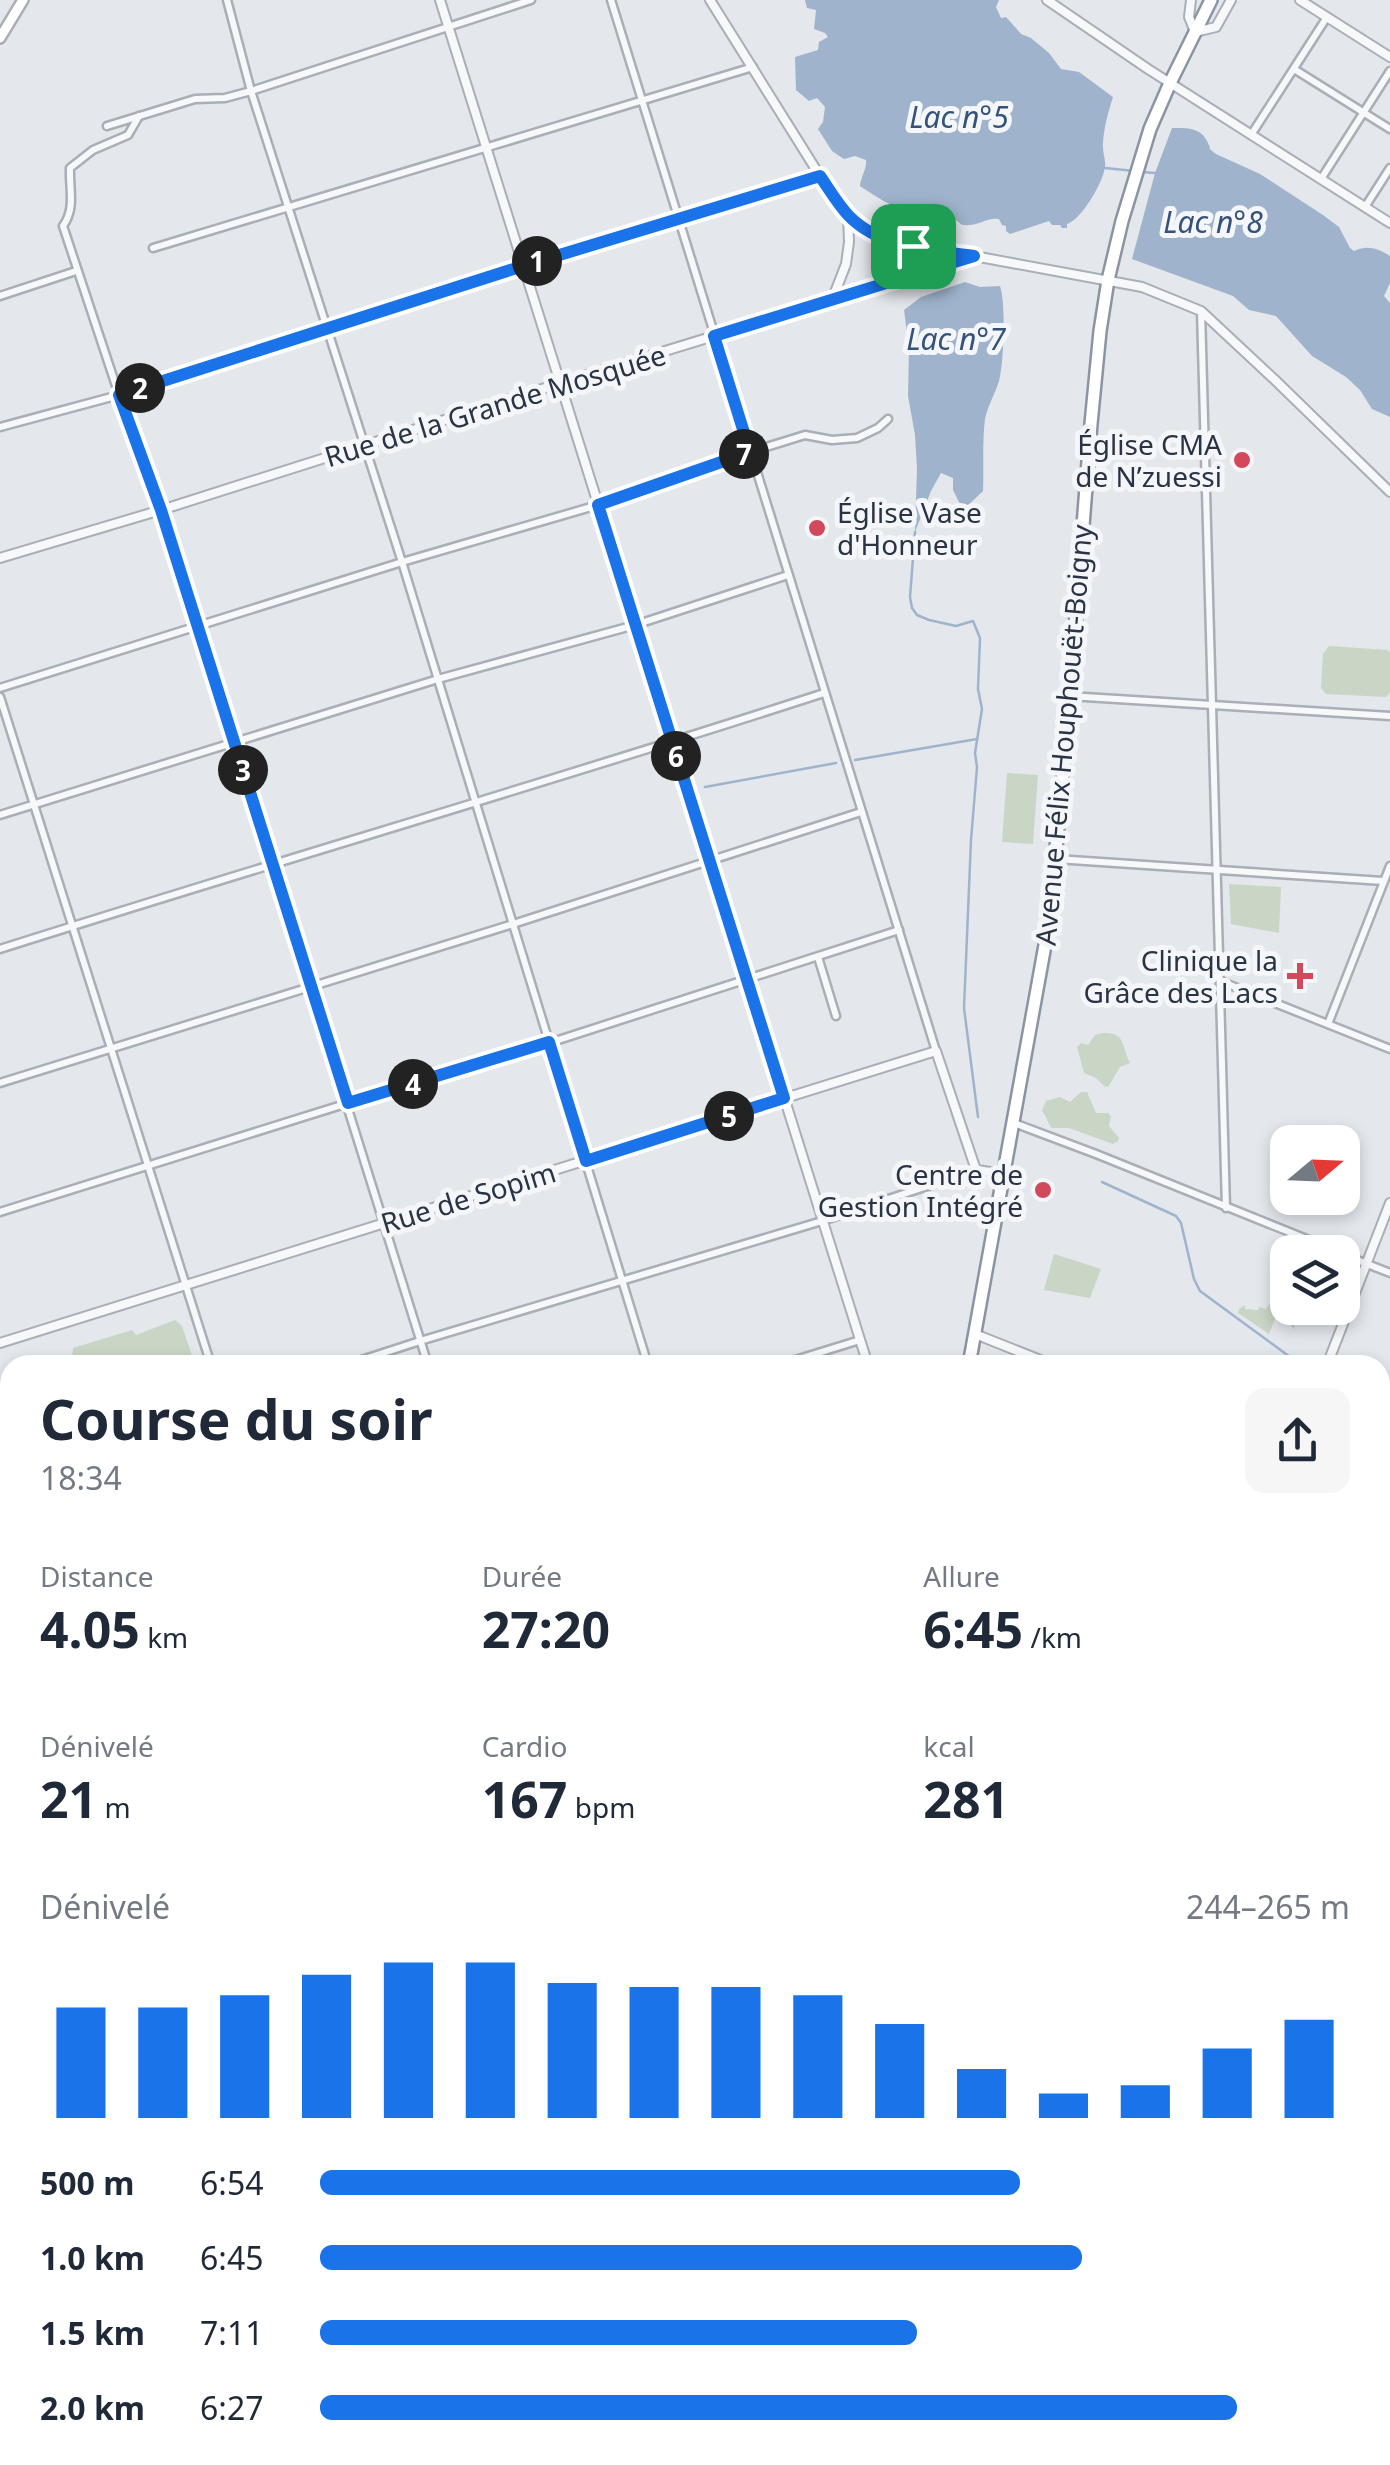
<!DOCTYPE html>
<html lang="fr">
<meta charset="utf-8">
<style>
:root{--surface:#fff;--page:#f6f6f7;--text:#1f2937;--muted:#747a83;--accent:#1a73e8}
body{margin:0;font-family:"Noto Sans",sans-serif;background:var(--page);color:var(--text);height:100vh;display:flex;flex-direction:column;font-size:38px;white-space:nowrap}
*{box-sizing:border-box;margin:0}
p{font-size:32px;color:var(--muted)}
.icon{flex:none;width:55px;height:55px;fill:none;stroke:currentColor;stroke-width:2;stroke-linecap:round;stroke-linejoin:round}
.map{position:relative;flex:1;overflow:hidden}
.sheet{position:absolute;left:0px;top:1355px;width:1390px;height:1110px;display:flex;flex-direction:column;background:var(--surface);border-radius:30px 30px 0 0;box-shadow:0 5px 15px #0003}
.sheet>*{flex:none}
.needle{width:65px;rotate:71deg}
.controls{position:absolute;left:1270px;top:1125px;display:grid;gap:20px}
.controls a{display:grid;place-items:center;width:90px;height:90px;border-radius:20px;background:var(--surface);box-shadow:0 5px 15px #0003;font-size:50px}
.pin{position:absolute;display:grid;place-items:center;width:85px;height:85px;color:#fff;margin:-42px;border-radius:20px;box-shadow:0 5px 15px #0006}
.km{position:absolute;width:50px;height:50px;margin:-25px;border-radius:50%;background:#222;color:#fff;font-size:28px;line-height:50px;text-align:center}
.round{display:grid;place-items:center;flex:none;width:105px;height:105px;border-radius:20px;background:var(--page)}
.head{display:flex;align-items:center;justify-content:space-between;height:170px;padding:0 40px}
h1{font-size:55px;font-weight:700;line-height:75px}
.stats{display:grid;grid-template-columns:repeat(3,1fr);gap:15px;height:170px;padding:10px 40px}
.stats div{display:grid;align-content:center}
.stats b{font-size:50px;font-weight:700}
.stats small{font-size:28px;font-weight:400}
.stats p{font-size:28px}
.chart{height:280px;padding:20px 40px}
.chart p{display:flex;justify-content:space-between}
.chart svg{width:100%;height:180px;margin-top:10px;stroke:var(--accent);stroke-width:6}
ul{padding:0 40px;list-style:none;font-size:32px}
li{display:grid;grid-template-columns:160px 120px 1fr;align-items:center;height:75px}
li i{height:25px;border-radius:12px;background:var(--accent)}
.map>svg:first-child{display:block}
.green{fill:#c9d6c5}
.water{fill:#9fb4cc}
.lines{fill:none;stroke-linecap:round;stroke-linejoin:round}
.stream{stroke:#9fb4cc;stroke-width:2.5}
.minor-casing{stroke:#a9aeb7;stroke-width:11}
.tertiary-casing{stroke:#a9aeb7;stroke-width:12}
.secondary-casing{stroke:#a9aeb7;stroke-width:14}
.trunk-casing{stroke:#8b94a3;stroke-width:16}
.minor{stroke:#f7f8fa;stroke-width:6}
.tertiary{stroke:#f7f8fa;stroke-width:8}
.secondary{stroke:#fff;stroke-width:9}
.trunk{stroke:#fff;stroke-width:11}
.route-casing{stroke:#fff;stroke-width:20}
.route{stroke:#1a73e8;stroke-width:12}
.poi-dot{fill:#d1495b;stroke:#f4f6f9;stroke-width:4}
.labels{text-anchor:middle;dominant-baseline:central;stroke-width:10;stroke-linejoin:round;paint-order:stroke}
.street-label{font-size:28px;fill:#2b3445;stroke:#f4f6f9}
.poi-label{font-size:28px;fill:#2b3445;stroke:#f4f6f9;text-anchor:end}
.water-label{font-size:30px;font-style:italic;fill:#34527a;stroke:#f4f6f9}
</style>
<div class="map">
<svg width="1390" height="2465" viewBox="0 0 1390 2465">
<rect width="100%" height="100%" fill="#e4e7ec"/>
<g class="green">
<polygon points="1329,646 1388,650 1390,653 1390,693 1386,697 1326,694 1321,688 1323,654"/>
<polygon points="1007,773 1038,775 1033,844 1002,842"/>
<polygon points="1229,884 1281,887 1279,933 1231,924"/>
<path d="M 1102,1033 C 1126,1032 1121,1045 1130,1063 L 1120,1067 L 1108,1087 L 1104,1086 L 1096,1078 L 1084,1073 L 1077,1047 L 1081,1043 L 1088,1045 L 1095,1035 Z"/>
<path d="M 1081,1092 L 1087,1092 L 1096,1113 L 1108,1113 L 1111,1117 L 1109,1126 L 1119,1138 L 1118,1141 L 1113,1144 L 1069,1128 L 1052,1128 C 1047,1123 1047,1116 1042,1111 L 1046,1101 L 1060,1097 L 1070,1102 Z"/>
<polygon points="1054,1254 1101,1269 1090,1298 1044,1290"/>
<polygon points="1287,1283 1288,1308 1300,1308 1294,1329 1286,1320 1276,1316 1269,1334 1238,1313 1239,1309 1245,1305 1245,1309 1258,1310 1259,1307 1266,1309 1270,1303 1279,1302"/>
<polygon points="175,1320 182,1326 195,1365 68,1365 72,1360 73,1348 132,1330 136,1335"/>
<polygon points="0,1414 10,1447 10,1852 0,1856"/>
<polygon points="10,1880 10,2248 0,2251 0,1883"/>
<polygon points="363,2455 582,2455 559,2465 363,2465"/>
<polygon points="963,2455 1099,2455 1086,2465 963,2465"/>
</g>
<g class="water">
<path d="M 805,0 L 999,0 L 996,7 L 1001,18 L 1006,17 L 1021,34 L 1031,38 L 1049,53 L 1061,69 L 1079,72 L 1113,97 C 1108,112 1104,128 1103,143 C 1102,151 1106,160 1105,167 C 1103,183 1081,220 1067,224 L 1067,228 L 1062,228 L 1060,225 L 1052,225 L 1049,221 L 1010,234 L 1006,231 L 1006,226 L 1002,225 L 999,219 C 987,217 980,225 969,225 C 959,226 962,223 954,219 C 947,216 919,214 908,212 C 897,210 870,193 860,186 C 861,176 867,169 866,160 L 855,156 L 844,159 L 832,151 L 818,129 L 823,122 L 825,107 L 817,98 L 809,101 L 796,90 L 795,57 L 818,50 L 819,42 L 828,37 L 825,33 L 814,29 L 816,10 L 807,8 Z"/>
<path d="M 1172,128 C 1186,128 1200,127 1207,141 C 1214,154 1204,144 1216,154 L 1260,174 L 1323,215 L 1339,227 L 1350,248 L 1354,251 C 1368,245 1377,248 1390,256 L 1390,283 L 1384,296 L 1390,303 L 1390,417 L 1372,409 L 1360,390 L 1346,377 L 1312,356 L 1276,316 L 1249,310 L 1233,296 L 1132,259 L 1155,173 Z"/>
<path d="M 965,282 L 980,287 L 1000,286 C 1006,303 1004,363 999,381 C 995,394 988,405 985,419 C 982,442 984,468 983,491 L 963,510 L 953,490 L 953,478 L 941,473 L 931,491 L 915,532 L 917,468 L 915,435 L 908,396 L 909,348 L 904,310 L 921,297 Z"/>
</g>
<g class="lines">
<g class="stream">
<polyline points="1105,168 1134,171"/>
<polyline points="1142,172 1155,173"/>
<polyline points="915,532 910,597 912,608 917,615 929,620 956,626 973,621 980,638 978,689 982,709 975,753 977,767 971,840 964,1008 978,1117"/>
<polyline points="855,760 977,739"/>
<polyline points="705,787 836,763"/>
<polyline points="1102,1182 1176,1216 1181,1223 1194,1279 1200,1291 1301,1365"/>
</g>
<g class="minor-casing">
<g id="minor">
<polyline points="227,0 251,91 402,562 648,1365"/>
<polyline points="611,0 936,1051"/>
<polyline points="1294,69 1390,129"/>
<path d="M 139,116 L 128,135 L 93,150 L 70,168 C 69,189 76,208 63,226 L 119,395 L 161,510 L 428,1365"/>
<polyline points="107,126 195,99 225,98 251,91 531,0"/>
<polyline points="1251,135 1327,17"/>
<polyline points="1321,179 1390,71"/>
<polyline points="1365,207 1390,168"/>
<polyline points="153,248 753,67"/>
<polyline points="0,296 76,271"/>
<polyline points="1201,311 1226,1208"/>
<polyline points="0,427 119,395 523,266 820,176"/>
<polyline points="0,688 402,562 598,505 750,452 805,435 832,440 857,438 878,428 888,419"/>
<polyline points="1069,696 1390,716"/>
<polyline points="0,697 211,1365"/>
<polyline points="0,815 438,679 635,625 788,575"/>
<polyline points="1056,859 1383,881"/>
<path d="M 0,949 C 274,862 550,782 824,693"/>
<polyline points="818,957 836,1016"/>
<polyline points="1220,981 1390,1049"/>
<polyline points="1328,1024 1390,866"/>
<polyline points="0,1083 513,924 861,812"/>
<polyline points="1014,1123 1096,1154 1339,1252"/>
<polyline points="0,1212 348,1103 549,1043 899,930"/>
<polyline points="1342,1254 1390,1273"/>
<polyline points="346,1365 420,1341 822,1221 976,1170"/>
<polyline points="779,1365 860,1340"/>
<polyline points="1380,1593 1390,1567"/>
<polyline points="1380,1768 1390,1773"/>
<polyline points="1380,1889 1390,1867"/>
<polyline points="1380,1940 1390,1944"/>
<polyline points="1380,2248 1390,2224"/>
<polyline points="0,2260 10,2257"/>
<polyline points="1380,2442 1390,2447"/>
<polyline points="855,2455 878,2465"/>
<polyline points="609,2465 642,2455"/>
<polyline points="942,2465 944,2455"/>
<polyline points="1291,2465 1295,2455"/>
</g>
</g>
<g class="tertiary-casing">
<g id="tertiary">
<polyline points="440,0 868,1365"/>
<polyline points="710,0 820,176 848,215 877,236 891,241 969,255"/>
<polyline points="1047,0 1148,69 1390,223"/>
<polyline points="1191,0 1189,17 1195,32 1216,27 1231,0"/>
<polyline points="1300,0 1390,57"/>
<polyline points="832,300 846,264 849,242 848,215"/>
<polyline points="0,558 161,510 548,387 974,256 1142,287 1201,311 1275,380 1390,492"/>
<polyline points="975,1334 1053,1365"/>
<polyline points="0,1343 936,1051 976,1170 1005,1174"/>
<polyline points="1327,1365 1390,1203"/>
<polyline points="0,1395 10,1426"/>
<polyline points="1380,1493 1390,1497"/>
<polyline points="0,1867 10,1864"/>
<polyline points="1380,2217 1390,2222"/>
<polyline points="330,2455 333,2465"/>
</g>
</g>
<g class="secondary-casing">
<polyline id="secondary" points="0,38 23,0"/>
</g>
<g class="trunk-casing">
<g id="trunk">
<polyline points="969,1365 1049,923 1066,741 1091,424 1100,331 1108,280 1122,221 1150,129 1170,83 1211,0"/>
<polyline points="755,2465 757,2455"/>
</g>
</g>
<use href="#minor" class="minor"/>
<use href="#tertiary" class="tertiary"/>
<use href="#secondary" class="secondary"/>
<use href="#trunk" class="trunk"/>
</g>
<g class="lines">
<g class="route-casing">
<path id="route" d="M 820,176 C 829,189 837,203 848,215 C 879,248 931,250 974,256 L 714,336 L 750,452 L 598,505 L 784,1098 L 586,1161 L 549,1042 L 348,1103 L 161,510 L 119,395 L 523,266 Z"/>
</g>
<use href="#route" class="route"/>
</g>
<g class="poi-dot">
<circle cx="1242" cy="460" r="10"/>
<circle cx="817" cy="528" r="10"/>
<path d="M1295 961h10v10h10v10h-10v10h-10v-10h-10v-10h10z"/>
<circle cx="1043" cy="1190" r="10"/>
</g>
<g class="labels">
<g class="street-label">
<text transform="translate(495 405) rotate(-17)">Rue de la Grande Mosquée</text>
<text transform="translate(1063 735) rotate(-85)">Avenue Félix Houphouët-Boigny</text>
<text transform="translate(468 1197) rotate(-17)">Rue de Sopim</text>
</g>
<g class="poi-label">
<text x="1222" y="444">Église CMA<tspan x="1222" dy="32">de N’zuessi</tspan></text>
<text x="837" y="512" text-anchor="start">Église Vase<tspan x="837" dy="32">d'Honneur</tspan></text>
<text x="1278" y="960">Clinique la<tspan x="1278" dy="32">Grâce des Lacs</tspan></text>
<text x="1023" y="1174">Centre de<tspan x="1023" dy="32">Gestion Intégré</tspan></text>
</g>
<g class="water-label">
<text x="959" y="116">Lac n°5</text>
<text x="1213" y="221">Lac n°8</text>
<text x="956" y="338">Lac n°7</text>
</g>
</g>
</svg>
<div class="controls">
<a><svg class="needle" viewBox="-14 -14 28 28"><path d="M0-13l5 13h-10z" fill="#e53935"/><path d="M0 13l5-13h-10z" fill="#747a83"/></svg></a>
<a><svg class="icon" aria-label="layers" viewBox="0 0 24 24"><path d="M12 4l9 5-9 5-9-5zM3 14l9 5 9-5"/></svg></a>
</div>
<div class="pin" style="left:913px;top:246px;background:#1e9e55"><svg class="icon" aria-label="arrive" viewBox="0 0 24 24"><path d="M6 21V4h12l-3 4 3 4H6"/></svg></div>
<b class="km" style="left:537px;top:261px">1</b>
<b class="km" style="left:140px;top:388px">2</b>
<b class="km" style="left:243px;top:770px">3</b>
<b class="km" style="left:413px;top:1084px">4</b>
<b class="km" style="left:729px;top:1116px">5</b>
<b class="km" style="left:676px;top:756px">6</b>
<b class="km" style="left:744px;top:454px">7</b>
<section class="sheet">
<div class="head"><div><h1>Course du soir</h1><p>18:34</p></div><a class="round"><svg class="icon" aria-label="share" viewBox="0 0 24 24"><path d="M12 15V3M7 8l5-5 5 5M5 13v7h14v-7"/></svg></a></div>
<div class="stats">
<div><p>Distance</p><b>4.05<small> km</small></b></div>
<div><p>Durée</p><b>27:20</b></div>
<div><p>Allure</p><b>6:45<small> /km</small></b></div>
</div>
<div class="stats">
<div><p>Dénivelé</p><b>21<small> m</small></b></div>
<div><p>Cardio</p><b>167<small> bpm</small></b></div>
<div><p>kcal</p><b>281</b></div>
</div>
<div class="chart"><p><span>Dénivelé</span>244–265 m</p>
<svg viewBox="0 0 160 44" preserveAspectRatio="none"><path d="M5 44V17M15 44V17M25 44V14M35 44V9M45 44V6M55 44V6M65 44V11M75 44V12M85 44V12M95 44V14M105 44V21M115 44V32M125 44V38M135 44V36M145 44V27M155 44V20"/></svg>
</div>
<ul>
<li><b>500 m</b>6:54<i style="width:68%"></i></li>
<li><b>1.0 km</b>6:45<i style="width:74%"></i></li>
<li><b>1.5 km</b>7:11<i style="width:58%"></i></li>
<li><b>2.0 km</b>6:27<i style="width:89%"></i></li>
</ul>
</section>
</div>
